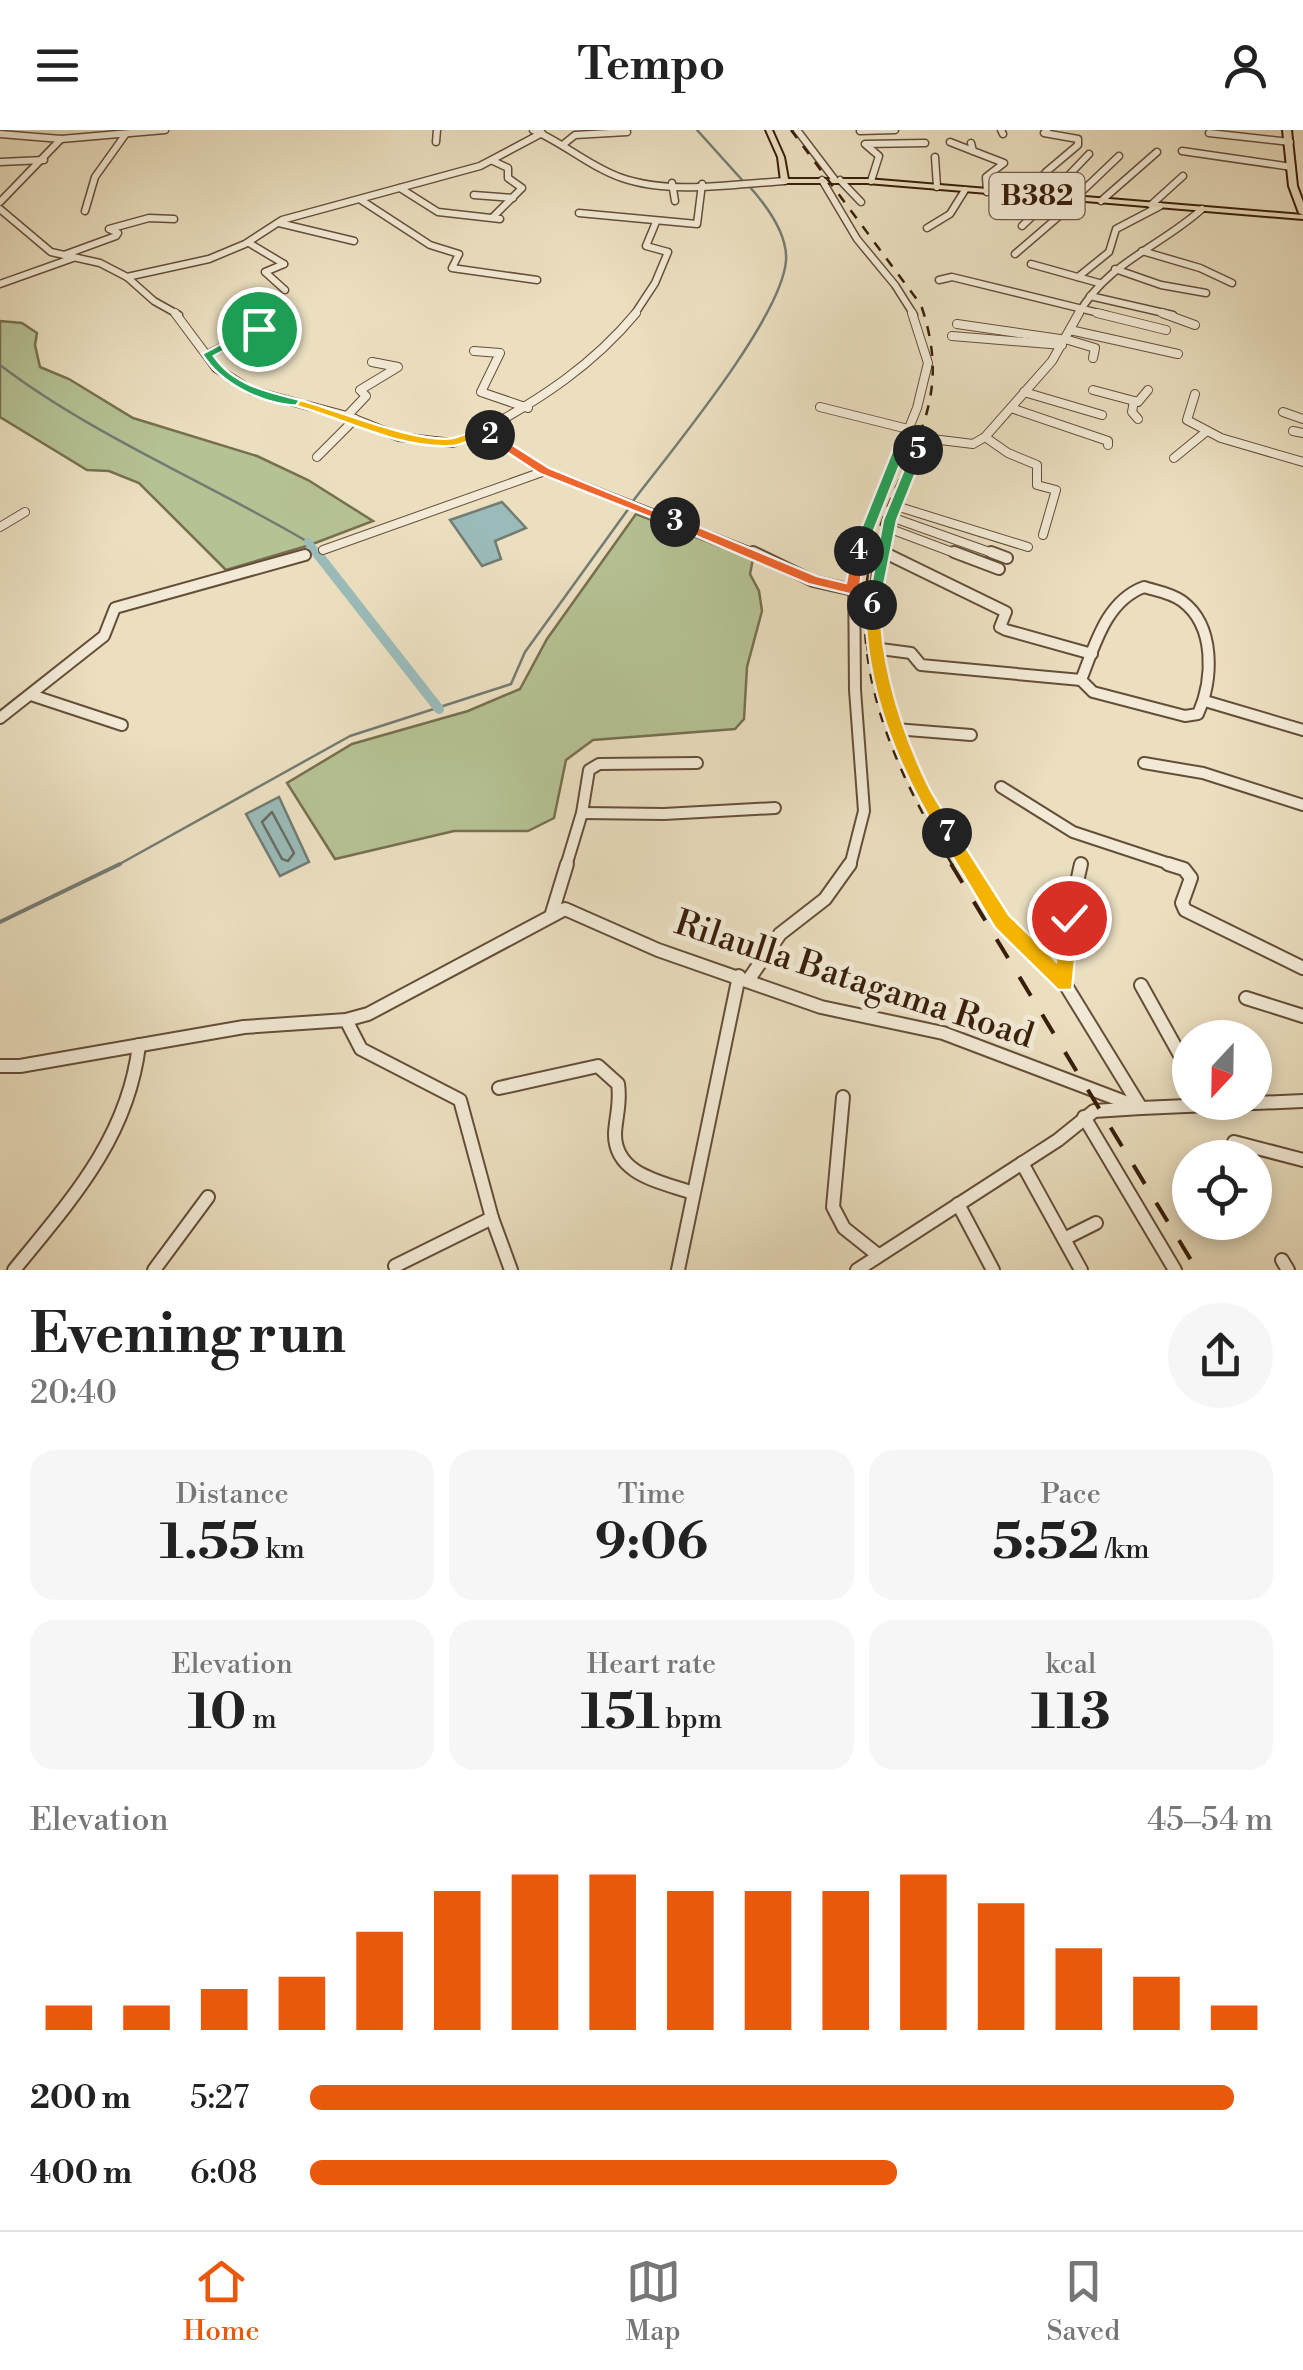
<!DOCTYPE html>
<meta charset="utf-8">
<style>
:root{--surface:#fff;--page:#f6f6f6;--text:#222;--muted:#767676;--line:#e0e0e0;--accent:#ea580c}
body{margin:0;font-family:"Libre Bodoni",serif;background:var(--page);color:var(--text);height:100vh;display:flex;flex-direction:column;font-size:38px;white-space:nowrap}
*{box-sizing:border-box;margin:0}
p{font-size:32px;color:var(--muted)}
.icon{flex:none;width:55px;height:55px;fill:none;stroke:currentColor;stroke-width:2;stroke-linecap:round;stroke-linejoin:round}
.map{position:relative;height:1140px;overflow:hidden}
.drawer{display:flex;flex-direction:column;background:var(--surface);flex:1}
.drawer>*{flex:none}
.needle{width:65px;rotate:202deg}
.buttons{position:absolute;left:1172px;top:890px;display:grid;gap:20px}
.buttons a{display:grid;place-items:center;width:100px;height:100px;border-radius:50%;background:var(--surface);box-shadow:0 5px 15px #0003;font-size:50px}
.pin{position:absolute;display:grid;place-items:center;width:85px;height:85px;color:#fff;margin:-42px;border:5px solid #fff;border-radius:50%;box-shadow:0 2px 10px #0007}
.km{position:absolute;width:50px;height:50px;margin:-25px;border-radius:50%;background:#222;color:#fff;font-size:28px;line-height:50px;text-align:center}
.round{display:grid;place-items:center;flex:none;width:105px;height:105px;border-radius:52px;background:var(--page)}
.overview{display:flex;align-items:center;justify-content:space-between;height:170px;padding:0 30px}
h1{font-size:55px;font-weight:800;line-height:75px}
.metrics{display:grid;grid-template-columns:repeat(3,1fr);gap:15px;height:170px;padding:10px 30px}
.metrics div{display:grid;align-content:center;border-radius:25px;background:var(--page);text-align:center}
.metrics b{font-size:50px;font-weight:800}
.metrics small{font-size:28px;font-weight:400}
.metrics p{font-size:28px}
.chart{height:280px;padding:20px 30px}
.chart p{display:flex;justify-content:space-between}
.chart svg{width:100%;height:180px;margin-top:10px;stroke:var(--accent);stroke-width:6}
ul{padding:0 30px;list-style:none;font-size:32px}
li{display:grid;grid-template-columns:160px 120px 1fr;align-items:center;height:75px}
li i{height:25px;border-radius:12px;background:var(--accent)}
header{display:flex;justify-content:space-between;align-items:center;height:130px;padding:0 30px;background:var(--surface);font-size:45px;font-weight:800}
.tabs{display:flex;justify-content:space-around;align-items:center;height:140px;border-top:2px solid var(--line);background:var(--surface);font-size:28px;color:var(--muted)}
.tabs a{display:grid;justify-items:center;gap:5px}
.tabs .on{color:var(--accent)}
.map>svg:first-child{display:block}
.green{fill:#b5c294;stroke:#76704f;stroke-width:2.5}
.water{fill:#9abbb9;stroke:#737c73;stroke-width:2.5}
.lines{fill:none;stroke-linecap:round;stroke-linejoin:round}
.shore{stroke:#696c62;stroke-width:2.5}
.stream-far1{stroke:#737c73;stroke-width:2.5}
.stream{stroke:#737c73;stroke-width:4}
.canal-far1{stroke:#9abbb9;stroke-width:8}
.canal{stroke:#9abbb9;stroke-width:10}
.minor-far3-casing{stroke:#654e38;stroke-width:9}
.minor-far2-casing{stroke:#654e38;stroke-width:10}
.minor-far1-casing{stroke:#654e38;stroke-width:14}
.minor-casing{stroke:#654e38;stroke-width:16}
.major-casing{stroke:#381e0a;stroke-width:4}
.highway-casing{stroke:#381e0a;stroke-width:4}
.minor-far3{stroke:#f2ead6;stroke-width:6}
.minor-far2{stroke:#f2ead6;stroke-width:8}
.minor-far1{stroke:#f2ead6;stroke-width:10}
.minor{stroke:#f2ead6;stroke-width:12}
.major{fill:#ebdfc0;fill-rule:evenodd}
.highway{fill:#ebdfc0;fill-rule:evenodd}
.rail-far1{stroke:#381e0a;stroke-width:2.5;stroke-dasharray:10 10;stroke-linecap:butt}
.rail{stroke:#381e0a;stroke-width:4;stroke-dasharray:22 22;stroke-linecap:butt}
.split-1{fill:#22a559;stroke:#fff;stroke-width:2.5}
.split-2{fill:#f5b400;stroke:#fff;stroke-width:2.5}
.split-3{fill:#f0652b;stroke:#fff;stroke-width:2.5}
.split-4{fill:#f0652b;stroke:#fff;stroke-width:2.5}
.split-5{fill:#22a559;stroke:#fff;stroke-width:2.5}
.split-6{fill:#22a559;stroke:#fff;stroke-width:2.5}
.split-7{fill:#f5b400;stroke:#fff;stroke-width:2.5}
.split-8{fill:#f5b400;stroke:#fff;stroke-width:2.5}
.labels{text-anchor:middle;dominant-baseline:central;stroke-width:10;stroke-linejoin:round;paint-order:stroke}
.shield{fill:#f2ead6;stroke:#705b47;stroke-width:2.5}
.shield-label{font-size:28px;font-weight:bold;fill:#381e0a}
.near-street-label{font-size:35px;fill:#381e0a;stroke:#f2ead6}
</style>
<header><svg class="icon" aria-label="menu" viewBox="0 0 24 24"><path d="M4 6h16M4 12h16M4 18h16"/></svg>Tempo<svg class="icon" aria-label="person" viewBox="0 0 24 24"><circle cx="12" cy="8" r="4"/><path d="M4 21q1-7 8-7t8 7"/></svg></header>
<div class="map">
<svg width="1303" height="1140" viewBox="0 0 1303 1140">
<rect width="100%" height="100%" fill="#ebdfc0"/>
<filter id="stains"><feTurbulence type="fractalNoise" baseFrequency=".002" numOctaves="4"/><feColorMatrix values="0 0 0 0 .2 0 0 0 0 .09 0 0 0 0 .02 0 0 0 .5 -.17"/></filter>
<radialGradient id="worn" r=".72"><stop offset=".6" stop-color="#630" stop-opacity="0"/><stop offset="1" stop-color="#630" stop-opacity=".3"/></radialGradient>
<g class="green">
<polygon points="0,191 22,193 37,203 35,215 40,237 69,249 133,288 257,326 308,350 373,391 310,415 226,440 139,353 109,341 87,340 0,287"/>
<polygon points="636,384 753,429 750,444 759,461 762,481 747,537 744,589 735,599 593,610 566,630 554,688 528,701 454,701 335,729 287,653 352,614 468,581 520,559 547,509"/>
</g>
<g class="water">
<polygon points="502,372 526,398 495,411 501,429 482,436 450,390"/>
<polygon points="279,667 309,732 280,746 246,684"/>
</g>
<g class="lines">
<polygon class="shore" points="272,682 294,723 288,731 282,729 262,692"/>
<g class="stream-far1">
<polyline points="697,0 743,51"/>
<path d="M 0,235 C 90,304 208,353 308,412"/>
<path d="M 633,371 C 671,321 781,189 786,131 C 788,104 766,75 749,56"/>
<polyline points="116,736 350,606 511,554 525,522 629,378"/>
</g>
<polyline class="stream" points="0,792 120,734"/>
<polyline class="canal-far1" points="308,412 318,425"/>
<polyline class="canal" points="316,422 439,579"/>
<g class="minor-far3-casing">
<g id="minor-far3">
<path d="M 533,0 C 564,13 590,37 622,48 C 671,65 734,54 785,51"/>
<polyline points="797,0 835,50"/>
<polyline points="1001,0 1003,4"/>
<polyline points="860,1 895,0"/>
<polyline points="1209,3 1290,12"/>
<polyline points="0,4 61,9 165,0"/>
<polyline points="436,12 437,0"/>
<polyline points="950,12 973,21"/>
<polyline points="565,13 575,5 627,2 624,0"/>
<polyline points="971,13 973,21 1004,33 986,47 987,62"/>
<polyline points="1182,21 1292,37"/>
<polyline points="935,27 937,57"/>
<polyline points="493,31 508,38 508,48 522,58 494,86"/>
<polyline points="0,32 44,30"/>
<polyline points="822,50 857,109 895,155 914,185"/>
<polyline points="840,50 861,72"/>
<polyline points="871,51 879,26 865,14 925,13"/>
<polyline points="672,53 675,71"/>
<polyline points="400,58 438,82 500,89"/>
<polyline points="474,65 513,68"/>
<polyline points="1029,65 1046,42 1078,15 1078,9 1044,3 1047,0"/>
<polyline points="1048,67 1089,24"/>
<polyline points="1074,69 1119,26"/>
<polyline points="361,70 430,115 459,124 452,138 537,150"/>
<polyline points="1101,71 1157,22"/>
<polyline points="0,72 61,9"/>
<polyline points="1151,75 1183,46"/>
<polyline points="0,79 51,122 100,133 127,147 154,171 179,185"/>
<polyline points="85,81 95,47 125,5"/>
<polyline points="579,83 697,94 702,54"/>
<polyline points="279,93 354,111"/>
<polyline points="1022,96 1053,67"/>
<polyline points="927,98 950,84 965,60"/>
<polyline points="249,113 284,134"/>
<polyline points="1142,121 1200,138 1232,153"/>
<polyline points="1015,124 1079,69"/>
<polyline points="64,125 116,106 118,103 109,99 149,88 174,89"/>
<polyline points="284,134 265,142 285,160"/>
<polyline points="1031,134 1099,153"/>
<polyline points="1115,139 1161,155 1206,163"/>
<polyline points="127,147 209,129 245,114 282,90 480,36 542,3"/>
<polyline points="1078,147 1109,122 1116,99 1160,76"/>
<polyline points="939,150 952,147 1107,185"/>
<polyline points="0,154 73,128"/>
<polyline points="1090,166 1173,185"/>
<polyline points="634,185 655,153 668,122 646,116 656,92"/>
<path d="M 1078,185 C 1106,133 1160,117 1202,79"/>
</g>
</g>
<g class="minor-far2-casing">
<g id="minor-far2">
<polyline points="175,183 216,238 252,261 347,286 399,307 453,313 482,301 545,341"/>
<polyline points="1097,183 1166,200"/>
<polyline points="1162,183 1195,195"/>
<polyline points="957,194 1060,209"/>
<polyline points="1070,200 1178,224"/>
<polyline points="952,206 1062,215"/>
<polyline points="1065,209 1095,218 1093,228"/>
<polyline points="474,221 500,223 481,262 528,278"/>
<polyline points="207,225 259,199"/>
<polyline points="1093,260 1138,272 1148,260"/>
<polyline points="1024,262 1102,285"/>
<polyline points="1195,264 1187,290 1221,308 1303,332"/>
<polyline points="1134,271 1132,282 1138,289"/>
<polyline points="820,277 908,299"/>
<polyline points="1011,278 1108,311 1108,315"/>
<polyline points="1283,282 1303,289"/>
<polyline points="347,286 366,266 360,260 398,237 372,232"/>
<path d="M 482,301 C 541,269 593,235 636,183"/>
<polyline points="1293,301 1303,303"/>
<polyline points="985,307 1008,323 1037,335 1037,355 1056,360 1043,405"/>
<polyline points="317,327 355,289"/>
<polyline points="1174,328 1207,301"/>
<polyline points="896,376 1028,417"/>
<polyline points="891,387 998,425"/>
<polyline points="0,397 25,382"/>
<polyline points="888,398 960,425"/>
<polyline points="323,420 545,341 759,425"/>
<polyline points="882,422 888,425"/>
<polyline points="858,425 917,278 928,233 912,183"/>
<polyline points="881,425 890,389 924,308 973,314 985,307 1052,231 1079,183"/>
</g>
</g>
<g class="minor-far1-casing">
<g id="minor-far1">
<polyline points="753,422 813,451 853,460"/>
<path d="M 882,422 C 853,543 907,637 968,736"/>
<polyline points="883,422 1006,482 1000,497 1006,500 1092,524"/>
<polyline points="954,422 999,439"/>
<polyline points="991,422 1007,428"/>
<path d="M 1144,457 C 1157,461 1171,463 1182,471 C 1216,496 1213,550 1198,584 L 1185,586 L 1093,562 L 1081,550 C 1095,515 1106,471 1144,457 Z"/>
<polyline points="873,518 911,523 921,535 1081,550"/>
<polyline points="31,565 122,595"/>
<polyline points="1205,571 1303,600"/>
<polyline points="0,588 104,506 115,478 305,425"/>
<polyline points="895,599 971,605"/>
<polyline points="1144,633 1203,643 1303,675"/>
<polyline points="1001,657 1073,702 1176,736"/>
<polyline points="582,683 664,684 775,678"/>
<polyline points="566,736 582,683 589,640 599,634 697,633"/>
<polyline points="850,736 864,681 855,560 854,436 859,422"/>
</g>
</g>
<g class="minor-casing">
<g id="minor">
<polyline points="1168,734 1184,739 1191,748 1182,773 1185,780 1303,838"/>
<polyline points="552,783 567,734"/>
<polyline points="749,849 780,804 825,769 850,734"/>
<polyline points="1065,854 1069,788 1081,734"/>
<polyline points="1141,855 1190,943"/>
<polyline points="1246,868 1303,886"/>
<polyline points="346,890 361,919 460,970 492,1088 511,1140"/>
<polyline points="0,936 20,936 244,897 346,890 368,884 565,779 658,820 821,877 943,903 1141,978 1303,971"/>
<path d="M 499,958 L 598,936 L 618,954 C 621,972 616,986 615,1003 C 614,1045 662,1052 693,1063"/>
<polyline points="843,967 833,1077 844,1098 878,1125"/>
<polyline points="1084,987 1175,1140"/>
<polyline points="1234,1012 1303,1030"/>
<polyline points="1022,1033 1081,1140"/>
<polyline points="958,1074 993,1140"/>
<polyline points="1064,1109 1096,1093"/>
<polyline points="1282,1130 1288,1140"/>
<polyline points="395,1136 492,1088"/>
<path d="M 14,1140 C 71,1070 128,1008 139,915"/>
<polyline points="154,1140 208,1067"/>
<polyline points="678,1140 739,846"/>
<polyline points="857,1140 1058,1010 1094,981 1141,978 1065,854 1002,792 966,734"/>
</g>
</g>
<g class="major-casing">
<polygon id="major" points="766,0 772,0 784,27 788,49 867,49 1303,85 1303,89 867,53 785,53 781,51 778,27"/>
</g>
<g class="highway-casing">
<polygon id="highway" points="1283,0 1291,0 1297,56 1303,72 1303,85 1299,83 1289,56"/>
</g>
<use href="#minor-far3" class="minor-far3"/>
<use href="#minor-far2" class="minor-far2"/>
<use href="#minor-far1" class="minor-far1"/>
<use href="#minor" class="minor"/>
<use href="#major" class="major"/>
<use href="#highway" class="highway"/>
<path class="rail-far1" d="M 791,0 L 921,175 C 958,283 898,325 873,420 C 844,532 896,643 953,736"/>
<polyline class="rail" points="951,734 1197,1140"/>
</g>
<path class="split-1" d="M 255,196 L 264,199 L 214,226 C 234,256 272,263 305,271 L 305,276 C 267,277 222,256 202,224 Z"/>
<path class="split-2" d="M 300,270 C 338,280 418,314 453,308 C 463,306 473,300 482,297 L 496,305 L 490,309 L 481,306 C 472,309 461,316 451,316 C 398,319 346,289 296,276 Z"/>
<polygon class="split-3" points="485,303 494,303 549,338 682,392 670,395 540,344 485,308"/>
<polygon class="split-4" points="675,387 817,446 846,453 852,421 864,418 860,460 853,465 808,454 670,395 670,389"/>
<polygon class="split-5" points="905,301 930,308 923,323 918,324 912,320 916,310 910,309 866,421 854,425 852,421 899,304"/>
<polygon class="split-6" points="918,316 925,320 897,390 880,475 867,478 883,390 912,320"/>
<path class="split-7" d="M 872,469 L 880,475 C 882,539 900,597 928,655 C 936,672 948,686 956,703 L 947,711 L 941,708 C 897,636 866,560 865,475 Z"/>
<polygon class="split-8" points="947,695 953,697 1009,785 1056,831 1060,788 1069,779 1076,781 1079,788 1072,860 1058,860 995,798 938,703"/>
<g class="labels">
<rect class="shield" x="989.5" y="43" width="95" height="46" rx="8"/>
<g class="shield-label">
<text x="1037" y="66">B382</text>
</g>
<g class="near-street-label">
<text transform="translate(854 850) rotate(18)">Rilaulla Batagama Road</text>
</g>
</g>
<rect width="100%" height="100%" filter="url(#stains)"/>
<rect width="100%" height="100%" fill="url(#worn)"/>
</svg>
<div class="buttons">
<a><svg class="needle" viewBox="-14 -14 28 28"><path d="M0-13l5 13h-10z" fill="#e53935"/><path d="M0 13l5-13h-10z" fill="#767676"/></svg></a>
<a><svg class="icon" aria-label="locate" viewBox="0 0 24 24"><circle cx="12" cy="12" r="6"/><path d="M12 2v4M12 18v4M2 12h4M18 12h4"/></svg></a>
</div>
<div class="pin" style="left:259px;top:199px;background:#1e9e55"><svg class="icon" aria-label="arrive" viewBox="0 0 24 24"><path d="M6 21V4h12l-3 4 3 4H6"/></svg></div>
<div class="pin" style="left:1069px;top:788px;background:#d93025"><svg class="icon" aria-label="check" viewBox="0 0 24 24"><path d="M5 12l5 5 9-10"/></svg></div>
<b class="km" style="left:490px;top:305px">2</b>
<b class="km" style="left:675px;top:392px">3</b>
<b class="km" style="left:859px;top:421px">4</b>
<b class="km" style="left:918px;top:320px">5</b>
<b class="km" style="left:872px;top:475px">6</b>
<b class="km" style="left:947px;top:703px">7</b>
</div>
<section class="drawer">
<div class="overview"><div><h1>Evening run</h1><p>20:40</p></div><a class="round"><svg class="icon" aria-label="share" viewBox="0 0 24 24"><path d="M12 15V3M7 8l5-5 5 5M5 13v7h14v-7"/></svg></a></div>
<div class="metrics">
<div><p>Distance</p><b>1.55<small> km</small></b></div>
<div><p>Time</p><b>9:06</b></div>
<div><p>Pace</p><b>5:52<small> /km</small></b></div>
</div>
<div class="metrics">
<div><p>Elevation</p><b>10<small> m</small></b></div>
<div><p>Heart rate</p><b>151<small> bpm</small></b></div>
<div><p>kcal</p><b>113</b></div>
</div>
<div class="chart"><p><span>Elevation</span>45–54 m</p>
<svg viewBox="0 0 160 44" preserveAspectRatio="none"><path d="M5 44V38M15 44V38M25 44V34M35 44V31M45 44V20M55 44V10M65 44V6M75 44V6M85 44V10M95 44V10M105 44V10M115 44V6M125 44V13M135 44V24M145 44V31M155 44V38"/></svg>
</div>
<ul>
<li><b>200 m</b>5:27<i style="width:96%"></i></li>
<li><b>400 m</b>6:08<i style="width:61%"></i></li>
</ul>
</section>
<nav class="tabs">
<a class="on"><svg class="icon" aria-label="home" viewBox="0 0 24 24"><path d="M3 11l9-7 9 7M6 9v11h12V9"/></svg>Home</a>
<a><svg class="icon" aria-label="map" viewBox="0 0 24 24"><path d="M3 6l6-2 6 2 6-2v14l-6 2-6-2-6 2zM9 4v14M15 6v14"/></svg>Map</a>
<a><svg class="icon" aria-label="saved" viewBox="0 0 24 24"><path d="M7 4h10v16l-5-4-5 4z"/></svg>Saved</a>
</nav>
